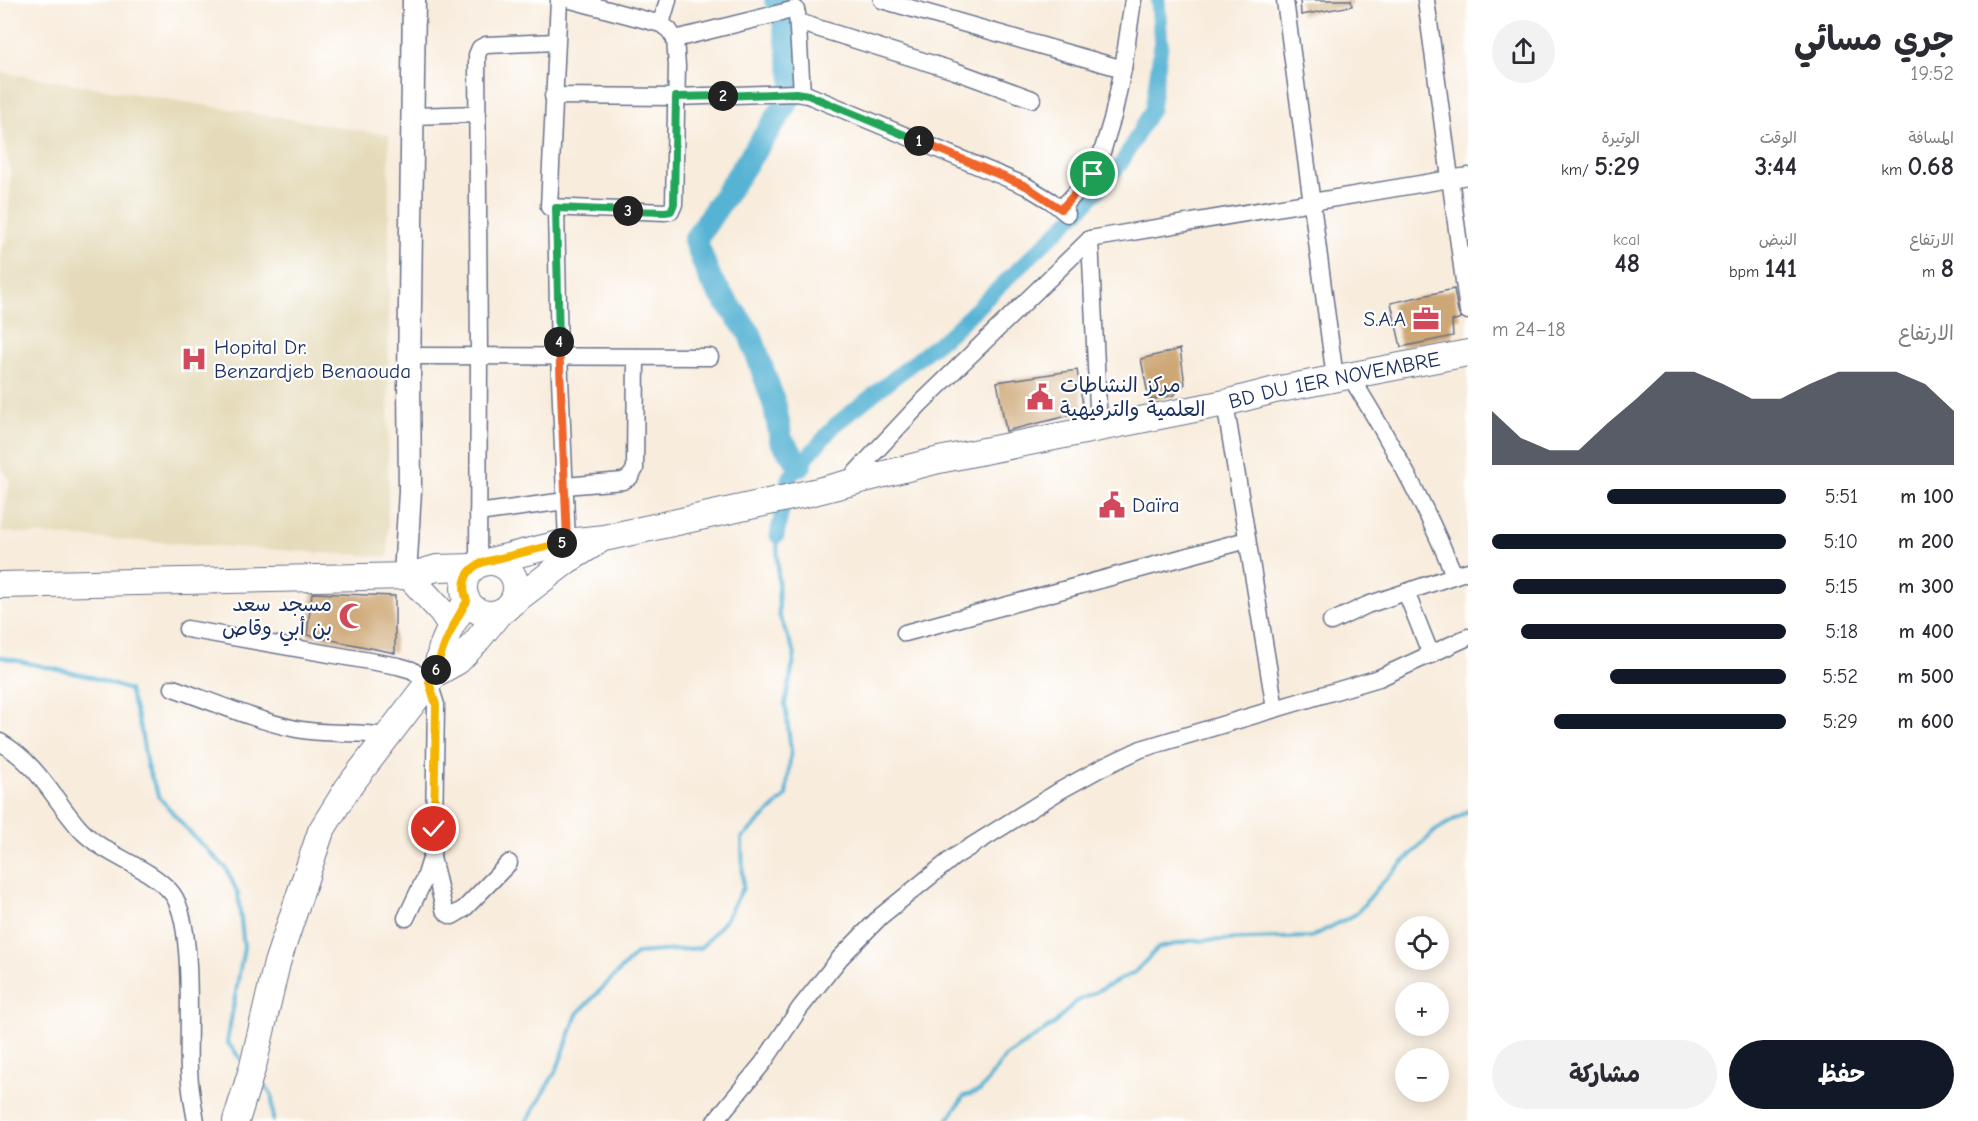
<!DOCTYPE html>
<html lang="ar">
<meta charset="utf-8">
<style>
:root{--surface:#fff;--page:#f2f2f3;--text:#2b2b33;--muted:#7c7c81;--accent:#111827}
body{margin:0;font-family:"Comic Neue","Playpen Sans Arabic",sans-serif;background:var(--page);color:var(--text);direction:rtl;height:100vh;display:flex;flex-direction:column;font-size:22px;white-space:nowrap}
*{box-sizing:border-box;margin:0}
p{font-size:20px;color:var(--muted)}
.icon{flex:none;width:33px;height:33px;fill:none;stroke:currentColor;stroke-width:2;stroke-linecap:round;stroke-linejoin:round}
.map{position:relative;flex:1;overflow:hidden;direction:ltr}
.panel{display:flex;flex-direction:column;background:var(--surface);width:510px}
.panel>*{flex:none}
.buttons{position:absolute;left:1395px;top:916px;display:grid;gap:12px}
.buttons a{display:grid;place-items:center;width:54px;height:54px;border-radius:50%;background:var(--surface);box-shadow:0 3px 15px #0003;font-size:30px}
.pin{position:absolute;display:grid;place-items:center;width:51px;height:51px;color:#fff;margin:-26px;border:3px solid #fff;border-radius:50%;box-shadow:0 2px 6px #0007}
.km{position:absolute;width:30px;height:30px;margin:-15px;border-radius:50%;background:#222;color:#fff;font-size:16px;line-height:30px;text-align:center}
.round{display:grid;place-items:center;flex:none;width:63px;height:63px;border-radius:32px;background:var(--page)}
.overview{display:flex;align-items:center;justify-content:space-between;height:102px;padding:0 24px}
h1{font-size:33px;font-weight:700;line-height:45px}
.figures{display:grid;grid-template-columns:repeat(3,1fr);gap:9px;height:102px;padding:6px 24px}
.figures div{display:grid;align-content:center}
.figures b{font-size:26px;font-weight:700}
.figures small{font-size:16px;font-weight:400}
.figures p{font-size:16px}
.chart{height:168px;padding:12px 24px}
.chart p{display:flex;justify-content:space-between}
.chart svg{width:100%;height:108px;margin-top:6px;fill:var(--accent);opacity:.7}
.button{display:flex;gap:12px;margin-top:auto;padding:12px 24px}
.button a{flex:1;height:69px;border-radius:36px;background:var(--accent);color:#fff;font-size:24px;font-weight:700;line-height:69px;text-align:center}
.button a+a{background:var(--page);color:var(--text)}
ul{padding:0 24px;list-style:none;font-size:20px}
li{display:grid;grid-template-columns:96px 72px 1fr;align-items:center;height:45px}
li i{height:15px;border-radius:8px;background:var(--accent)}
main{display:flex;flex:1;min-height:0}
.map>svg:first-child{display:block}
.built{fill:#e5dbba}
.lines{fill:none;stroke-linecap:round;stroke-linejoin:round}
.stream{stroke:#56b3d4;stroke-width:4}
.canal{stroke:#56b3d4;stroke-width:15}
.river{stroke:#56b3d4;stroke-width:24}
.building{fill:#cda776}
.street-casing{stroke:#68718a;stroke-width:19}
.secondary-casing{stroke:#68718a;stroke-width:25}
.primary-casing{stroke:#68718a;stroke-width:28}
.street{stroke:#fff;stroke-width:16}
.secondary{stroke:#fff;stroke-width:22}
.primary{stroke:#fff;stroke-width:26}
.split-1-casing{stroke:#fff;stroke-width:12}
.split-2-casing{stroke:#fff;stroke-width:12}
.split-3-casing{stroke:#fff;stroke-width:12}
.split-4-casing{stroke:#fff;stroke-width:12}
.split-5-casing{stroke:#fff;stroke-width:12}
.split-6-casing{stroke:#fff;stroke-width:12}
.split-7-casing{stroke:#fff;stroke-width:12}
.split-1{stroke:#f0652b;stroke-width:8}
.split-2{stroke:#22a559;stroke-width:8}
.split-3{stroke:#22a559;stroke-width:8}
.split-4{stroke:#22a559;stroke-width:8}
.split-5{stroke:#f0652b;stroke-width:8}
.split-6{stroke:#f5b400;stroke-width:8}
.split-7{stroke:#f5b400;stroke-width:8}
.labels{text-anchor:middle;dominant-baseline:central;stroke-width:4.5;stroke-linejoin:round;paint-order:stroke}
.poi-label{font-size:21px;fill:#1b2f5e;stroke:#fff;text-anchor:start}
.street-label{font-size:21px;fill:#1b2f5e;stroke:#fff}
</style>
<main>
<section class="panel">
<div class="overview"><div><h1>جري مسائي</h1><p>19:52</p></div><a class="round"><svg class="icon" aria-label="share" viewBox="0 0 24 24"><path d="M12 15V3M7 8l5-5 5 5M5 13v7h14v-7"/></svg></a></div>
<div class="figures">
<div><p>المسافة</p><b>0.68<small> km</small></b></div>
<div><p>الوقت</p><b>3:44</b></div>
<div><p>الوتيرة</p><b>5:29<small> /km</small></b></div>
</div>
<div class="figures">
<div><p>الارتفاع</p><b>8<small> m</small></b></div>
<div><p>النبض</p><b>141<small> bpm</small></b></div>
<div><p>kcal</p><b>48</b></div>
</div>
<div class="chart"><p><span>الارتفاع</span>18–24 m</p>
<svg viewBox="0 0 160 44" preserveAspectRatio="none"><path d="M0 44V22L10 33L20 38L30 38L40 27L50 17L60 6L70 6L80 11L90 17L100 17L110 11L120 6L130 6L140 6L150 11L160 22V44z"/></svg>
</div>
<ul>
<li><b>100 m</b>5:51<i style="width:61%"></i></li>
<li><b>200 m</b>5:10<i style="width:100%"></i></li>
<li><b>300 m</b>5:15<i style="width:93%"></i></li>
<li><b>400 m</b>5:18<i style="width:90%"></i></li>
<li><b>500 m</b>5:52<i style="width:60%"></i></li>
<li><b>600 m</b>5:29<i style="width:79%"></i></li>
</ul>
<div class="button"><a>حفظ</a><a>مشاركة</a></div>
</section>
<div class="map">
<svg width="1468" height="1121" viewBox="0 0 1468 1121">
<rect width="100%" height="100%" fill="#fff"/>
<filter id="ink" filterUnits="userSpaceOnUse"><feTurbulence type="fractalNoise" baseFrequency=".0167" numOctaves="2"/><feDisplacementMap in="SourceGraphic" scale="12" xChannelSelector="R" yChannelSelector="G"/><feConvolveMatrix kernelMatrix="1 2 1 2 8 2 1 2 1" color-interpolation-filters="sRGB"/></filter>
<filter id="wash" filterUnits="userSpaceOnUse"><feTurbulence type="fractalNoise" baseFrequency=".008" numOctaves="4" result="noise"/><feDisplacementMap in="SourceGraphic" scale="24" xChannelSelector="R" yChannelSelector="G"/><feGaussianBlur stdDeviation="1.35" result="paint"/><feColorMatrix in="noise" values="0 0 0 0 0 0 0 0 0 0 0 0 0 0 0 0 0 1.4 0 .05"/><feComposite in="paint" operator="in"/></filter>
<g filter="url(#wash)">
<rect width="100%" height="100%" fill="#f8ecdc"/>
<polygon class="built" points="0,72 389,135 388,557 1,532 10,481 0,466 0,251 7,239 11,175 0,120"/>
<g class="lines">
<g class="stream">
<polyline points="0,657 91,677 129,690 141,730 147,766 159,797 192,835 226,868 238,894 244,947 227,1042 244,1063"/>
<polyline points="259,1080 272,1095 273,1121"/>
<polyline points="527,1121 557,1069 577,1014 637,953 701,948 726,919 743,888 742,838 786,796 791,750 785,704 795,654 779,615 777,536"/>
<polyline points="947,1121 964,1096 980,1091 1005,1057 1054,1024 1074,1003 1135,972 1158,948 1189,941 1311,937 1356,914 1382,883 1435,831 1468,811"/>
</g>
<polyline class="canal" points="777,536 788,479 836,424 952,332 1088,202 1121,164 1152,109 1161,45 1158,0"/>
<polyline class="river" points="776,0 784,22 794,85 786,104 695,240 711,281 750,334 775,406 781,440 800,465"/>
</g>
<g id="blocks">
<g class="building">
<polygon points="1300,0 1351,0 1352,6 1301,15"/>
<polygon points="1454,289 1458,312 1461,318 1452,321 1453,336 1401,347 1391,303"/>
<polygon points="1180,349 1185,384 1174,395 1149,400 1141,359"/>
<polygon points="1077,370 1084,412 1006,431 997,382"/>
<polygon points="312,593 395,596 395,653 307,635"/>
</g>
</g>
</g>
<g filter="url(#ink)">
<use href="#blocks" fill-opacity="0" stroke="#68718a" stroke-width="1.5"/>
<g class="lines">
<g class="street-casing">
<g id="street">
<polyline points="559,0 549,207 665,212 671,211 674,204 677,66 675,39 669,30 661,24 571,0"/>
<polyline points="882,0 1123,69"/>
<polyline points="1285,0 1335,378"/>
<polyline points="1426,0 1468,311"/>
<polyline points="797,13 802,93"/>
<polyline points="798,22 955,71 1032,99"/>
<polyline points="661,24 668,0"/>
<polyline points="675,39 796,9"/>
<polyline points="553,96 676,97 796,93 808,95 1026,186 1051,201 1067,214"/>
<polyline points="413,116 478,114"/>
<polyline points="556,208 559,355 567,542"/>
<polyline points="1061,209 1093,174 1103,149 1113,116 1123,69 1133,0"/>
<polyline points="1090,239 1099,428"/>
<polyline points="410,356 710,357"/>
<path d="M 1350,376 C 1390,440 1426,505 1454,575"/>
<polyline points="1225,403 1275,709"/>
<polyline points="847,482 919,405 1090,239 1468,176"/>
<polyline points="565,486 623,481 630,477 635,469 636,357"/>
<polyline points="478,513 565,501"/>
<polyline points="478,564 479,356 477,55 480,48 486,45 556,42"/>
<polyline points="1331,622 1367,605 1406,592"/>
<polyline points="187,629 398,666 412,670 429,683 436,705 434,829 432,856 425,878 406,918"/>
<polyline points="905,633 1247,540"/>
<polyline points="1431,655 1406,592 1468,571"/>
<path d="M 173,688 C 213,702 254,720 296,729 C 326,735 357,731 388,736"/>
<path d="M 0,742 C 39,765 52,797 80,829 C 106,857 145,864 170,891 C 196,918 187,1031 189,1071 C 190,1088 193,1105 196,1121"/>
<polyline points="432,857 444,909 448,914 452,916 464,909 509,863"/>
<polyline points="715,1121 763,1063 800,1008 840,958 881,916 954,857 1061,790 1101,768 1141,749 1379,678 1468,637"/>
</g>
</g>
<g class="secondary-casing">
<polyline id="secondary" points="405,576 410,491 409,379 414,0"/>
</g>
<g class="primary-casing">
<g id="primary">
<path id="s1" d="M 490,561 L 567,542 L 604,538 L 814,492 L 939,460 L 1225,403 L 1275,390 L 1468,353"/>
<circle cx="490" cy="588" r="26"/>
<polyline points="409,576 442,612 451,626"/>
<polyline points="0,585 409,576 437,568 473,567"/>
<polyline points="512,603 568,560 597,542"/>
<polyline points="435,674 458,661 475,643 500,612"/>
<polyline points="236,1121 253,1066 277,963 321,831 347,789 435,674 442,647 451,626 467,601"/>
</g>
</g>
<use href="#street" class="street"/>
<use href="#secondary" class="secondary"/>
<use href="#primary" class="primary"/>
</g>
</g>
<g class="lines" filter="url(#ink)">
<g class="split-1-casing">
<polyline id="split-1" points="919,141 1026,186 1061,209 1093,174"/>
</g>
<g class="split-2-casing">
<polyline id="split-2" points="723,96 796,93 808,95 919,141"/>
</g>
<g class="split-3-casing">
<polyline id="split-3" points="628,211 665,212 671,211 674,204 676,97 723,96"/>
</g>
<g class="split-4-casing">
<polyline id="split-4" points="559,342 556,208 628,211"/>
</g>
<g class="split-5-casing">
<polyline id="split-5" points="559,342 567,542 562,543"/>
</g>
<g class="split-6-casing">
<path id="split-6" d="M 436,670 C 443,644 453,624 467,601 C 460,584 466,568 484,562 L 562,543"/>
</g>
<g class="split-7-casing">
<polyline id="split-7" points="434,829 436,705 429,682 436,670"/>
</g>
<use href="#split-1" class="split-1"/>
<use href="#split-2" class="split-2"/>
<use href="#split-3" class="split-3"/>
<use href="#split-4" class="split-4"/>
<use href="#split-5" class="split-5"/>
<use href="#split-6" class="split-6"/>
<use href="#split-7" class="split-7"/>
</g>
<defs>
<g id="office-bare" transform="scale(2.07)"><path d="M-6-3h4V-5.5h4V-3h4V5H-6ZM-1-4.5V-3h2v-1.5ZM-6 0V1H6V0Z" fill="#d1495b" stroke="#fff" stroke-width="2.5" paint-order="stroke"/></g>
<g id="hospital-bare" transform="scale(2.07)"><path d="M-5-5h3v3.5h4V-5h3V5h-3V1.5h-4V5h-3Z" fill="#d1495b" stroke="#fff" stroke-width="2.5" paint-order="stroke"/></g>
<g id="civic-bare" transform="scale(2.07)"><path d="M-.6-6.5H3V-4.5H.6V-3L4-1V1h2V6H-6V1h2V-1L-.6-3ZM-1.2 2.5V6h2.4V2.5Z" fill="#d1495b" stroke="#fff" stroke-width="2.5" paint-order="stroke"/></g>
<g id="mosque-bare" transform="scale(2.07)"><path d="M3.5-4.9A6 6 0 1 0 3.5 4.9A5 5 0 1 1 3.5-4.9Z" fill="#d1495b" stroke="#fff" stroke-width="2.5" paint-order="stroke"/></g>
</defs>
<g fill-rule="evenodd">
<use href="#office-bare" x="1426" y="319"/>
<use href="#hospital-bare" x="194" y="359"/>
<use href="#civic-bare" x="1040" y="397"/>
<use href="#civic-bare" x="1112" y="505"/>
<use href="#mosque-bare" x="352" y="616"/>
</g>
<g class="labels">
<g class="poi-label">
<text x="1406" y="319" text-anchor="end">S.A.A</text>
<text x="214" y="347">Hopital Dr.<tspan x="214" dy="24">Benzardjeb Benaouda</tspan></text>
<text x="1060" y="385">مركز النشاطات<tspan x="1060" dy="24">العلمية والترفيهية</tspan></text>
<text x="1132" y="505">Daïra</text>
<text x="332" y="604" text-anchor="end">مسجد سعد<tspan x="332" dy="24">بن أبي وقاص</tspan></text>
</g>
<g class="street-label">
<text stroke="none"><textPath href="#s1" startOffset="864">BD DU 1ER NOVEMBRE</textPath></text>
</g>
</g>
</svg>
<div class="buttons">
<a><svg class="icon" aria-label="locate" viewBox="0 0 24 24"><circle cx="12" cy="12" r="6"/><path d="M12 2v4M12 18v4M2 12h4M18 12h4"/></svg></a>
<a>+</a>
<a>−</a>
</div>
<div class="pin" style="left:1093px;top:174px;background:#1e9e55"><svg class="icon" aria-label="arrive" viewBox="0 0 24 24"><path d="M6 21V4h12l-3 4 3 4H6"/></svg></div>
<div class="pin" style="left:434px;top:829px;background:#d93025"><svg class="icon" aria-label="check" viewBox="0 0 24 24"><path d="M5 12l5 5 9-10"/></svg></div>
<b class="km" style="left:919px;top:141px">1</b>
<b class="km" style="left:723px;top:96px">2</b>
<b class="km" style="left:628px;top:211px">3</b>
<b class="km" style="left:559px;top:342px">4</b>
<b class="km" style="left:562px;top:543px">5</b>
<b class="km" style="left:436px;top:670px">6</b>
</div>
</main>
